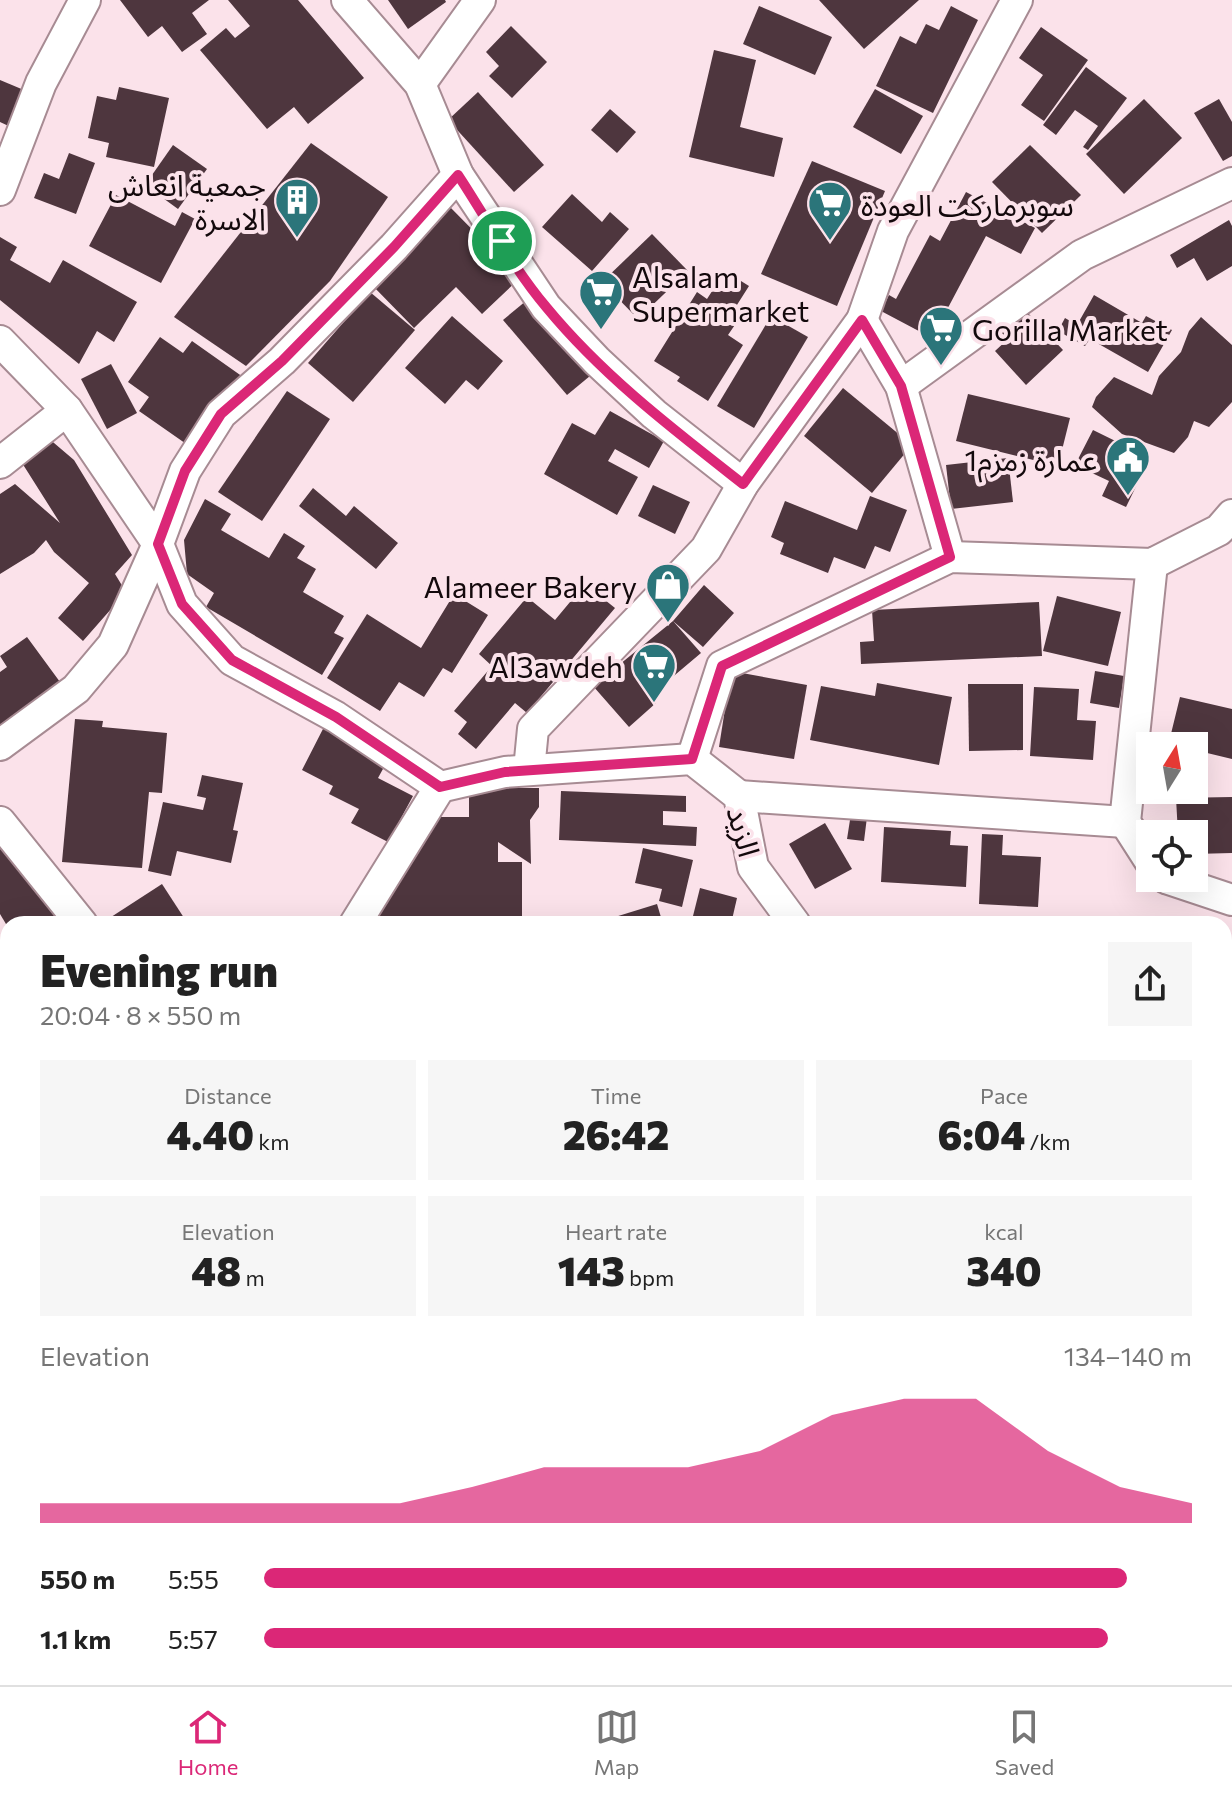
<!DOCTYPE html>
<meta charset="utf-8">
<style>
:root{--surface:#fff;--page:#f6f6f6;--text:#222;--muted:#767676;--line:#e0e0e0;--accent:#db2777}
body{margin:0;font-family:Commissioner,"Noto Sans Arabic",sans-serif;background:var(--page);color:var(--text);height:100vh;display:flex;flex-direction:column;font-size:30px;white-space:nowrap}
*{box-sizing:border-box;margin:0}
p{font-size:26px;color:var(--muted)}
.icon{flex:none;width:44px;height:44px;fill:none;stroke:currentColor;stroke-width:2;stroke-linecap:round;stroke-linejoin:round}
.map{position:relative;flex:1;overflow:hidden}
.side{position:absolute;left:0px;top:916px;width:1232px;height:770px;display:flex;flex-direction:column;background:var(--surface);border-radius:24px 24px 0 0;box-shadow:0 8px 32px #0002}
.side>*{flex:none}
.needle{width:52px;rotate:11deg}
.fabs{position:absolute;left:1136px;top:732px;display:grid;gap:16px}
.fabs a{display:grid;place-items:center;width:72px;height:72px;border-radius:0px;background:var(--surface);box-shadow:0 8px 32px #0002;font-size:40px}
.pin{position:absolute;display:grid;place-items:center;width:68px;height:68px;color:#fff;margin:-34px;border:4px solid #fff;border-radius:50%;box-shadow:0 2px 8px #0007}
.round{display:grid;place-items:center;flex:none;width:84px;height:84px;border-radius:0px;background:var(--page)}
.headline{display:flex;align-items:center;justify-content:space-between;height:136px;padding:0 40px}
h1{font-size:44px;font-weight:800;line-height:60px}
.figures{display:grid;grid-template-columns:repeat(3,1fr);gap:12px;height:136px;padding:8px 40px}
.figures div{display:grid;align-content:center;border-radius:0px;background:var(--page);text-align:center}
.figures b{font-size:40px;font-weight:800}
.figures small{font-size:22px;font-weight:400}
.figures p{font-size:22px}
.chart{height:224px;padding:16px 40px}
.chart p{display:flex;justify-content:space-between}
.chart svg{width:100%;height:144px;margin-top:8px;fill:var(--accent);opacity:.7}
ul{padding:0 40px;list-style:none;font-size:26px}
li{display:grid;grid-template-columns:128px 96px 1fr;align-items:center;height:60px}
li i{height:20px;border-radius:10px;background:var(--accent)}
.tab-bar{display:flex;justify-content:space-around;align-items:center;height:112px;border-top:2px solid var(--line);background:var(--surface);font-size:22px;color:var(--muted)}
.tab-bar a{display:grid;justify-items:center;gap:4px}
.tab-bar .active{color:var(--accent)}
.map>svg:first-child{display:block}
.green{fill:#f0bccc}
.building{fill:#4e363e}
.lines{fill:none;stroke-linecap:round;stroke-linejoin:round}
.minor-casing{stroke:#a78b93;stroke-width:34}
.minor{stroke:#fff;stroke-width:30}
.route-casing{stroke:#fff;stroke-width:16}
.route{stroke:#db2777;stroke-width:10}
.labels{text-anchor:middle;dominant-baseline:central;stroke-width:8;stroke-linejoin:round;paint-order:stroke}
.poi-label{font-size:30px;fill:#13090c;stroke:#fbe2ea;text-anchor:end}
.street-label{font-size:30px;fill:#13090c;stroke:#fbe2ea}
</style>
<div class="map">
<svg width="1232" height="1685" viewBox="0 0 1232 1685">
<rect width="100%" height="100%" fill="#fbe2ea"/>
<polygon class="green" points="0,1647 8,1648 8,1678 71,1678 81,1685 0,1685"/>
<g class="building">
<polygon points="120,0 209,0 192,13 207,34 182,52 162,26 148,37"/>
<polygon points="228,0 298,0 364,78 308,124 294,107 267,129 200,50 226,28 235,38 250,26"/>
<polygon points="388,0 445,0 446,2 408,29"/>
<polygon points="819,0 919,0 864,49"/>
<polygon points="759,6 832,37 815,75 743,44"/>
<polygon points="951,6 978,20 933,113 876,86 900,36 916,44 926,24 939,30"/>
<polygon points="511,26 547,62 512,98 489,76 499,66 486,52"/>
<polygon points="1041,27 1088,60 1044,121 1021,105 1043,75 1019,58"/>
<polygon points="714,50 756,60 740,127 783,138 774,177 689,157"/>
<polygon points="1086,67 1127,98 1088,150 1083,147 1098,126 1075,110 1056,135 1043,125"/>
<polygon points="0,80 31,93 15,129 0,122"/>
<polygon points="119,87 169,98 154,167 106,157 109,143 88,138 97,96 116,100"/>
<polygon points="875,89 923,116 901,154 853,127"/>
<polygon points="478,92 544,165 514,192 448,120"/>
<polygon points="1144,99 1182,138 1124,194 1086,154"/>
<polygon points="1219,99 1232,122 1232,156 1223,161 1194,113"/>
<polygon points="610,109 636,132 617,153 591,130"/>
<polygon points="311,143 388,197 330,281 246,366 174,317"/>
<polygon points="173,145 207,169 178,209 145,185"/>
<polygon points="1030,145 1081,195 1042,233 992,182"/>
<polygon points="69,153 95,163 76,214 34,198 44,173 59,179"/>
<polygon points="812,161 885,191 837,306 761,274"/>
<polygon points="966,192 1035,228 1021,254 986,236 932,338 881,311 889,295 896,299 930,235 940,241"/>
<polygon points="572,194 602,222 610,212 629,229 592,271 542,227"/>
<polygon points="116,195 175,226 182,212 195,219 161,283 89,246"/>
<polygon points="450,207 520,278 482,314 456,287 414,328 371,284"/>
<polygon points="1229,220 1232,226 1232,266 1207,281 1194,258 1177,268 1170,255"/>
<polygon points="652,234 688,271 638,319 602,282"/>
<polygon points="0,237 17,247 10,260 50,283 63,260 137,302 114,342 97,331 79,364 0,300"/>
<polygon points="725,271 749,286 735,308 743,313 728,335 743,345 708,401 677,381 680,377 654,361 697,292 707,299"/>
<polygon points="370,292 415,330 353,402 308,363"/>
<polygon points="1094,295 1142,323 1146,316 1172,330 1148,372 1090,339 1085,346 1058,331 1065,318 1077,325"/>
<polygon points="532,296 596,371 567,395 503,320"/>
<polygon points="1026,311 1063,350 1026,385 995,351 1008,339 1002,333"/>
<polygon points="452,316 503,361 478,390 466,380 445,404 405,368"/>
<polygon points="771,316 808,337 754,428 717,406"/>
<polygon points="1201,317 1232,345 1232,402 1209,427 1194,421 1188,437 1174,453 1122,434 1092,407 1096,397 1114,377 1152,395 1159,376 1181,352 1189,331"/>
<polygon points="160,337 183,353 192,341 243,377 192,448 139,411 149,397 128,382"/>
<polygon points="111,364 137,413 107,429 81,379"/>
<polygon points="843,388 912,445 872,493 804,436"/>
<polygon points="287,391 330,419 262,521 218,492"/>
<polygon points="968,394 1070,418 1058,466 956,441"/>
<polygon points="610,411 664,441 649,468 615,449 608,461 638,477 617,515 544,474 572,423 595,435"/>
<polygon points="1093,430 1150,458 1126,507 1102,496 1109,481 1075,465"/>
<polygon points="47,437 74,460 132,555 115,574 126,592 83,641 58,618 89,583 54,552 46,540 34,553 0,574 0,494 15,484 60,523 17,455"/>
<polygon points="1008,458 1013,502 951,509 946,465"/>
<polygon points="653,485 690,502 675,534 638,516"/>
<polygon points="313,488 346,516 354,506 398,543 376,569 299,506"/>
<polygon points="870,496 907,510 890,552 875,546 865,569 834,557 828,573 780,554 784,543 771,537 785,501 857,530"/>
<polygon points="205,499 231,514 221,530 269,558 284,533 305,546 297,558 316,569 303,592 344,616 334,633 344,638 322,675 206,607 214,593 187,574 184,540"/>
<polygon points="585,584 615,608 527,713 515,703 476,749 458,734 467,722 454,711 492,666 479,654 527,597 555,620"/>
<polygon points="704,585 734,613 703,647 673,621 701,653 650,696 656,703 629,727 593,686 673,621"/>
<polygon points="454,594 488,615 452,673 443,668 424,697 399,682 380,711 327,678 367,614 421,648"/>
<polygon points="1057,596 1121,612 1108,666 1043,651"/>
<polygon points="1039,602 1042,656 861,664 860,642 874,641 872,610"/>
<polygon points="27,637 60,682 0,726 0,672 7,667 0,656"/>
<polygon points="731,671 807,685 794,759 719,747"/>
<polygon points="1095,671 1124,676 1119,708 1090,703"/>
<polygon points="877,683 952,697 939,765 810,740 821,686 875,696"/>
<polygon points="968,684 1023,684 1023,750 969,751"/>
<polygon points="1034,687 1079,689 1077,720 1096,721 1093,760 1030,756"/>
<polygon points="1180,697 1232,709 1232,759 1203,752 1198,773 1194,772 1194,746 1168,746"/>
<polygon points="75,719 103,721 102,727 167,733 162,793 149,792 142,868 62,862"/>
<polygon points="325,725 389,758 378,778 413,796 388,842 351,823 359,809 329,794 333,786 302,770"/>
<polygon points="202,775 243,783 233,830 238,831 231,863 177,851 171,876 148,871 163,802 203,810 206,798 197,796"/>
<polygon points="469,788 539,788 539,807 530,820 531,864 498,842 498,862 522,862 522,924 373,924 373,903 437,817 469,817"/>
<polygon points="561,791 686,796 686,812 663,811 663,825 697,827 696,846 559,840"/>
<polygon points="1232,797 1232,853 1194,854 1194,834 1178,834 1176,798"/>
<polygon points="852,807 868,809 864,841 847,839"/>
<polygon points="825,823 852,869 815,889 789,844"/>
<polygon points="884,827 951,831 950,845 968,846 966,887 881,882"/>
<polygon points="0,832 61,924 6,924 0,914"/>
<polygon points="982,834 1003,835 1002,855 1041,857 1038,907 979,904"/>
<polygon points="643,848 693,860 682,907 659,901 662,889 635,883"/>
<polygon points="162,884 188,924 111,924 108,919"/>
<polygon points="700,888 737,898 731,924 691,924"/>
<polygon points="657,904 663,924 617,924 615,917"/>
<polygon points="8,1140 8,1199 0,1198 0,1142"/>
<polygon points="4,1245 8,1250 8,1317 0,1319 0,1248"/>
<polygon points="1232,1378 1232,1409 1224,1410 1224,1379"/>
<polygon points="0,1540 8,1544 8,1583 0,1579"/>
<polygon points="305,1678 353,1678 347,1685 314,1685"/>
<polygon points="491,1678 607,1678 602,1685 486,1685"/>
<polygon points="943,1678 977,1678 976,1685 942,1685"/>
<polygon points="1010,1678 1059,1678 1060,1680 1011,1685"/>
</g>
<g class="lines">
<g class="minor-casing">
<g id="minor">
<polyline points="347,0 420,84 458,175 546,307 597,361 654,414 743,484"/>
<polyline points="420,84 480,0"/>
<polyline points="0,190 41,83 85,0"/>
<polyline points="862,320 901,386 950,557"/>
<polyline points="0,341 67,410 158,544 185,471 221,414 282,361 394,247 458,175"/>
<polyline points="901,386 1082,255 1232,183"/>
<polyline points="0,463 67,410"/>
<polyline points="158,544 182,604 232,660 336,717 440,787"/>
<polyline points="0,745 76,689 113,645 158,544"/>
<polyline points="692,759 722,666 950,557 1152,564 1219,530 1232,515"/>
<polyline points="529,770 533,729 706,549 743,484 862,320 893,231 1017,0"/>
<polyline points="440,787 505,772 692,759 739,796 753,867 795,924"/>
<polyline points="739,796 1125,822"/>
<polyline points="0,822 82,924"/>
<polyline points="1150,861 1125,822 1152,564"/>
<polyline points="1166,878 1232,900"/>
<polyline points="355,924 440,787"/>
<polyline points="0,1121 8,1122"/>
<polyline points="1224,1340 1232,1342"/>
<polyline points="0,1356 8,1353"/>
<polyline points="0,1617 8,1622"/>
<polyline points="107,1678 119,1685"/>
<polyline points="897,1678 900,1685"/>
<polyline points="191,1685 196,1678"/>
<polyline points="641,1685 646,1678"/>
</g>
</g>
<use href="#minor" class="minor"/>
</g>
<g class="lines">
<g class="route-casing">
<path id="route" d="M 458,175 C 487,219 513,268 547,308 C 603,376 674,430 743,484 L 862,320 L 901,386 L 950,557 L 722,666 L 692,759 L 505,772 L 440,787 L 336,717 L 232,660 L 182,604 L 158,544 L 185,471 L 221,414 L 282,361 L 394,247 Z"/>
</g>
<use href="#route" class="route"/>
</g>
<defs>
<g id="building-pin" transform="scale(2.3)"><path d="M0 17L-7.5 6A9.5 9.5 0 1 1 7.5 6Z" fill="#2b757a" stroke="#fbe2ea"/><path d="M-4-6H4V6H1V3H-1V6H-4ZM-2.5-4.3h1.7v1.8h-1.7ZM.8-4.3h1.7v1.8H.8ZM-2.5-1h1.7V.8h-1.7ZM.8-1h1.7V.8H.8Z" fill="#fff"/></g>
<g id="supermarket-pin" transform="scale(2.3)"><path d="M0 17L-7.5 6A9.5 9.5 0 1 1 7.5 6Z" fill="#2b757a" stroke="#fbe2ea"/><path d="M-6-5.5h2.5l.6 2H6L4.5 2H-2.5L-4.4-4H-6ZM-1.5 3.2a1.3 1.3 0 1 0 .1 0ZM3 3.2a1.3 1.3 0 1 0 .1 0Z" fill="#fff"/></g>
<g id="civic-pin" transform="scale(2.3)"><path d="M0 17L-7.5 6A9.5 9.5 0 1 1 7.5 6Z" fill="#2b757a" stroke="#fbe2ea"/><path d="M-.6-6.5H3V-4.5H.6V-3L4-1V1h2V6H-6V1h2V-1L-.6-3ZM-1.2 2.5V6h2.4V2.5Z" fill="#fff"/></g>
<g id="shop-pin" transform="scale(2.3)"><path d="M0 17L-7.5 6A9.5 9.5 0 1 1 7.5 6Z" fill="#2b757a" stroke="#fbe2ea"/><path d="M-5-2.5h2.3a2.7 3.5 0 0 1 5.4 0H5L5.5 6h-11ZM-1.5-2.5h3a1.5 2.3 0 0 0-3 0Z" fill="#fff"/></g>
</defs>
<g fill-rule="evenodd">
<use href="#building-pin" x="297" y="200"/>
<use href="#supermarket-pin" x="830" y="203"/>
<use href="#supermarket-pin" x="601" y="292"/>
<use href="#supermarket-pin" x="941" y="328"/>
<use href="#civic-pin" x="1128" y="458"/>
<use href="#shop-pin" x="668" y="585"/>
<use href="#supermarket-pin" x="654" y="665"/>
</g>
<g class="labels">
<g class="poi-label">
<text x="266" y="183">جمعية انعاش<tspan x="266" dy="34">الاسرة</tspan></text>
<text x="861" y="203" text-anchor="start">سوبرماركت العودة</text>
<text x="632" y="275" text-anchor="start">Alsalam<tspan x="632" dy="34">Supermarket</tspan></text>
<text x="972" y="328" text-anchor="start">Gorilla Market</text>
<text x="1097" y="458">عمارة زمزم1</text>
<text x="637" y="585">Alameer Bakery</text>
<text x="623" y="665">Al3awdeh</text>
</g>
<g class="street-label">
<text transform="translate(745 831) rotate(75)">الزيد</text>
</g>
</g>
</svg>
<div class="fabs">
<a><svg class="needle" viewBox="-14 -14 28 28"><path d="M0-13l5 13h-10z" fill="#e53935"/><path d="M0 13l5-13h-10z" fill="#767676"/></svg></a>
<a><svg class="icon" aria-label="locate" viewBox="0 0 24 24"><circle cx="12" cy="12" r="6"/><path d="M12 2v4M12 18v4M2 12h4M18 12h4"/></svg></a>
</div>
<div class="pin" style="left:502px;top:241px;background:#1e9e55"><svg class="icon" aria-label="arrive" viewBox="0 0 24 24"><path d="M6 21V4h12l-3 4 3 4H6"/></svg></div>
<section class="side">
<div class="headline"><div><h1>Evening run</h1><p>20:04 · 8 × 550 m</p></div><a class="round"><svg class="icon" aria-label="share" viewBox="0 0 24 24"><path d="M12 15V3M7 8l5-5 5 5M5 13v7h14v-7"/></svg></a></div>
<div class="figures">
<div><p>Distance</p><b>4.40<small> km</small></b></div>
<div><p>Time</p><b>26:42</b></div>
<div><p>Pace</p><b>6:04<small> /km</small></b></div>
</div>
<div class="figures">
<div><p>Elevation</p><b>48<small> m</small></b></div>
<div><p>Heart rate</p><b>143<small> bpm</small></b></div>
<div><p>kcal</p><b>340</b></div>
</div>
<div class="chart"><p><span>Elevation</span>134–140 m</p>
<svg viewBox="0 0 160 44" preserveAspectRatio="none"><path d="M0 44V38L10 38L20 38L30 38L40 38L50 38L60 33L70 27L80 27L90 27L100 22L110 11L120 6L130 6L140 22L150 33L160 38V44z"/></svg>
</div>
<ul>
<li><b>550 m</b>5:55<i style="width:93%"></i></li>
<li><b>1.1 km</b>5:57<i style="width:91%"></i></li>
</ul>
</section>
</div>
<nav class="tab-bar">
<a class="active"><svg class="icon" aria-label="home" viewBox="0 0 24 24"><path d="M3 11l9-7 9 7M6 9v11h12V9"/></svg>Home</a>
<a><svg class="icon" aria-label="map" viewBox="0 0 24 24"><path d="M3 6l6-2 6 2 6-2v14l-6 2-6-2-6 2zM9 4v14M15 6v14"/></svg>Map</a>
<a><svg class="icon" aria-label="saved" viewBox="0 0 24 24"><path d="M7 4h10v16l-5-4-5 4z"/></svg>Saved</a>
</nav>
